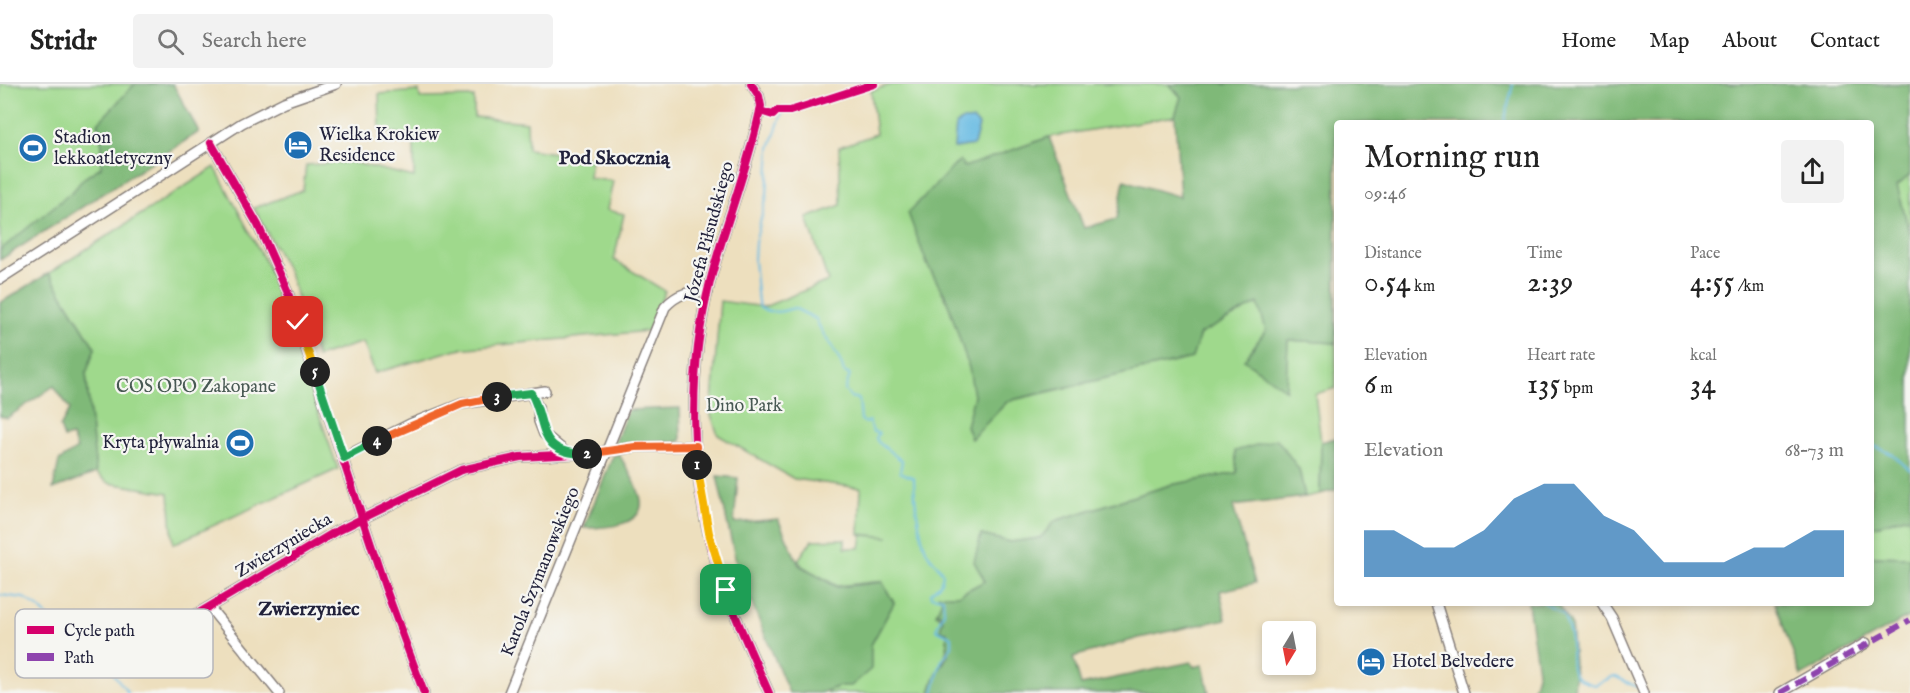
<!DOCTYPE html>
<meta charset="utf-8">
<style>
:root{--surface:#fff;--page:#f2f2f2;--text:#222;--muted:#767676;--line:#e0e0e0;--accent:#1f6fb2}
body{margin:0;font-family:"IM FELL English",serif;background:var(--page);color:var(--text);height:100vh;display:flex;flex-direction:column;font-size:22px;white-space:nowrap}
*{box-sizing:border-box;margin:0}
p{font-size:20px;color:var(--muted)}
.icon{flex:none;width:33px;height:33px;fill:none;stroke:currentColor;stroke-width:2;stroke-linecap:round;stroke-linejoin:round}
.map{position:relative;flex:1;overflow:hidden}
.side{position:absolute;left:1334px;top:36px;width:540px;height:486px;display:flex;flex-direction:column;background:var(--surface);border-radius:6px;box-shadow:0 3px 9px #0003}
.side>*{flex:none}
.needle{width:39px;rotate:190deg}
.buttons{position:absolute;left:1262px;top:537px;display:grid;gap:12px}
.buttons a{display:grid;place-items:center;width:54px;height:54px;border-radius:6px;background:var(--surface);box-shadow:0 3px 9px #0003;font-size:30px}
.pin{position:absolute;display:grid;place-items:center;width:51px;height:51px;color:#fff;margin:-26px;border-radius:12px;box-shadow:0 3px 9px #0006}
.km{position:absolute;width:30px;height:30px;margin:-15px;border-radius:50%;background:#222;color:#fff;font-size:16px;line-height:30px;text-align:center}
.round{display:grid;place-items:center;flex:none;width:63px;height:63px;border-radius:6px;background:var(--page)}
.head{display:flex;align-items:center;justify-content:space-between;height:102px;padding:0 30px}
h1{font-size:33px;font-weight:600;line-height:45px}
.stats{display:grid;grid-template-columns:repeat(3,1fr);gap:9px;height:102px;padding:6px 30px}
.stats div{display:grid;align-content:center}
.stats b{font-size:30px;font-weight:600}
.stats small{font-size:16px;font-weight:400}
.stats p{font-size:16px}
.chart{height:168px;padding:12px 30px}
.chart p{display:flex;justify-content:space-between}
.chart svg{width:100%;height:108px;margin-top:6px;fill:var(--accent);opacity:.7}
header{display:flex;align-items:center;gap:36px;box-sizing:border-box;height:84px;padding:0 30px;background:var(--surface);border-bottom:2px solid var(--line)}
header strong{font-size:28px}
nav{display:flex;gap:33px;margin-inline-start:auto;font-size:21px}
.search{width:420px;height:54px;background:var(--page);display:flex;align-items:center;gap:15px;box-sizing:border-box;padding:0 21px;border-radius:6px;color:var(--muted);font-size:22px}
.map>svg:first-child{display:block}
.green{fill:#9fd98c;stroke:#607e64;stroke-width:1.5}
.forest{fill:#7fb978;stroke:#506e5a;stroke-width:1.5}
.water{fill:#67bbe3;stroke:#446e8f;stroke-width:1.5}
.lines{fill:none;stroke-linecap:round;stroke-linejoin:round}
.stream{stroke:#67bbe3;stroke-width:2}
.street-casing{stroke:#88807c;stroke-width:12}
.street{stroke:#fff;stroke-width:9}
.quiet{stroke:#8e44ad;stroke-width:6;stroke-dasharray:12 6;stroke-linecap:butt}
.cycleway-casing{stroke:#f6f6f2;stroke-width:11}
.cycleway{stroke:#d6006c;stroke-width:8}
.split-1-casing{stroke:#fff;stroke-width:12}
.split-2-casing{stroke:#fff;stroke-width:12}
.split-3-casing{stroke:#fff;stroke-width:12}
.split-4-casing{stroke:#fff;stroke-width:12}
.split-5-casing{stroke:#fff;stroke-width:12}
.split-6-casing{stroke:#fff;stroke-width:12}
.split-1{stroke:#f5b400;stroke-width:8}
.split-2{stroke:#f0652b;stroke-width:8}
.split-3{stroke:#22a559;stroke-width:8}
.split-4{stroke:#f0652b;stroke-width:8}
.split-5{stroke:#22a559;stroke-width:8}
.split-6{stroke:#f5b400;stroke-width:8}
.labels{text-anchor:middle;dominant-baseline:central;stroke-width:4.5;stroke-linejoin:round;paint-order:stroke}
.poi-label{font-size:18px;fill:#22223b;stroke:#f6f6f2;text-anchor:start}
.street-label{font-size:18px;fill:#22223b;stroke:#f6f6f2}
.park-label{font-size:18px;fill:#485953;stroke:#f6f6f2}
.neighbourhood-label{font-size:20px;font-weight:bold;fill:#22223b;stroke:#f6f6f2}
.key{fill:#f6f6f2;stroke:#b6b6bb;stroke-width:1.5}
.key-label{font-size:16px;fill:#22223b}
</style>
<header>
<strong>Stridr</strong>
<div class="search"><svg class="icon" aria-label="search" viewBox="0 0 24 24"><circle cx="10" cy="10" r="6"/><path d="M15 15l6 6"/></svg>Search here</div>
<nav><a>Home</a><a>Map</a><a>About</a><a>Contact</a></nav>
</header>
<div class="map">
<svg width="1910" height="609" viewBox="0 0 1910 609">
<rect width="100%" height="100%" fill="#f6f6f2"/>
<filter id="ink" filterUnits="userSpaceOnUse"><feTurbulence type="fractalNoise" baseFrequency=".0167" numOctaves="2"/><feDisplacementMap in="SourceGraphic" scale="12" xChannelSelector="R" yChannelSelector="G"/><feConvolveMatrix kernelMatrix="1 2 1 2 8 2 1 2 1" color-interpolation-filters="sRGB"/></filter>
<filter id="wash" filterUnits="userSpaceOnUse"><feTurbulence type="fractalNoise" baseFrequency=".008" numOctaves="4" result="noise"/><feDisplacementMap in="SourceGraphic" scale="24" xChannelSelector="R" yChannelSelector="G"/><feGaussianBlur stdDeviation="1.35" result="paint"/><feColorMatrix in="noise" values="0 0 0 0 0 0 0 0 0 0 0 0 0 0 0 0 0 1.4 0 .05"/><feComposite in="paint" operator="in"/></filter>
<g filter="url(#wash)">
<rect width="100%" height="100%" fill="#eddfbe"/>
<g class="green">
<polygon points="0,0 172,0 193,47 0,170"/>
<path d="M 893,0 L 1169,0 L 1181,13 L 1175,32 L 1049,53 L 963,84 L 960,77 L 927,180 C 947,213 973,272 974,310 C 975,328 963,334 971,355 L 1008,317 L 1083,300 L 1199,250 L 1258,219 L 1285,305 L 1288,256 L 1336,259 L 1336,304 L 1315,310 L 1321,358 L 1320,410 L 1305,413 L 1299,385 L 1237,389 L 1170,401 L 1055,437 L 1041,454 L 1010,458 L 981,451 L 985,497 L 958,511 L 939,512 L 942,516 L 937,530 L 943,536 L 940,546 L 947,548 C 949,578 937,583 930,609 L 828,609 L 826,607 L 840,602 L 871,561 L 894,519 L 882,497 L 837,502 L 802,482 L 798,476 L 812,456 L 845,455 L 845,464 L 860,464 L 862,451 L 889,453 L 859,450 L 861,404 L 794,395 L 718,351 L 711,331 L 720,217 L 764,223 L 828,197 L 807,134 L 841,121 L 839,63 L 876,50 L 871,7 Z"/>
<polygon points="419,7 420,14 474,13 474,33 527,38 528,65 591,74 589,94 613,97 607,126 624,130 614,176 665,207 648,247 457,265 375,289 363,258 317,273 289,189 254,124 303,106 306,81 351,78 414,93 414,52 380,47 379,10"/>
<polygon points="215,83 268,183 338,385 173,460 169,409 109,399 96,389 86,289 95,264 49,189"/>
<polygon points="1910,91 1910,150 1897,102"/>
<path d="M 1910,432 L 1910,482 L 1909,473 L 1871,472 L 1871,442 C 1880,443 1897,434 1910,432 Z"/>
</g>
<g class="forest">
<polygon points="135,0 173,0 199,48 0,176 0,166 73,107 84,94 101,83 102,61 98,39"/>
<path d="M 1169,0 L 1910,0 L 1910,91 L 1897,102 L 1910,150 L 1910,432 C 1897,434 1879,443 1871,442 L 1870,39 L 1336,39 L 1336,259 L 1288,256 L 1286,306 L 1244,276 L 1266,246 L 1258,219 L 1200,250 L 1192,274 L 1008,317 L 971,355 L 966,342 L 974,312 L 969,284 L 946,213 L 927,180 L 908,129 L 960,76 L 964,83 L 1049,53 L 1084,144 L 1117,135 L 1124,96 L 1180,113 L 1175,32 L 1181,13 Z"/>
<polygon points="49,189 95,264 86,290 96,389 53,405 59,377 77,365 72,352 64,354 60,343 70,325 54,302 7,334 0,332 0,219"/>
<polygon points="680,324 681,357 616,363 615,359 628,326"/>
<polygon points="1336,354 1336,406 1320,410 1321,358"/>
<polygon points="1277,355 1299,385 1305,413 1233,422 1255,499 1220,507 1226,535 1139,554 1073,573 1081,601 1191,578 1194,583 1203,581 1209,609 930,609 934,595 948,571 947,548 940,546 943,536 940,530 936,530 942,516 939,511 958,511 985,497 974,478 981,451 1010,458 1040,454 1055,437 1170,401 1237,389 1235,367"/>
<path d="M 619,370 C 626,383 636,398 640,412 C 649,443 602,444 584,444 L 613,372 Z"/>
<polygon points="717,392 738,394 734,439 778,435 799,481 837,503 882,498 894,519 871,561 871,585 851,602 840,602 820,609 789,609 737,483"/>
<polygon points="1871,472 1909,473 1910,532 1801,592 1775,519 1870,519"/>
<polygon points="1528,519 1557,519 1571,540 1575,594 1574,609 1532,609 1538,587"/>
</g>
<polygon class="water" points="963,36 973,36 979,41 974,61 954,64 956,41"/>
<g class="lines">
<g class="stream">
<path d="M 784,23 L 770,64 L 767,111 L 755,159 L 754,176 L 758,219 L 760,224 C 774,230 781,228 794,224 L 816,235 C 822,253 840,269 844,288 L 850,291 L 845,306 L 850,313 L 859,315 L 861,336 L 866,339 L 869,337 L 873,348 L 879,349 L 876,354 L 878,358 L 902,377 L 900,388 L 914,394 C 914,413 919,451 927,468 C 931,476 941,482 943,491 L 940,500 L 930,509 L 931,512 L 943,514 L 944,528 L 936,545 L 952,553 L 952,562 L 941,578 L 933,609"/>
<polyline points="1504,39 1513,0"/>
<polyline points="1870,360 1892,370 1910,386"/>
<polyline points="0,511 24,514 39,524 60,546 108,586"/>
<path d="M 1544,519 L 1563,530 C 1566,538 1571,549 1571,558 C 1573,581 1564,594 1595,601 L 1614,592 L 1637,603"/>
<polyline points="113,589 128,609"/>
</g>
</g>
</g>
<g filter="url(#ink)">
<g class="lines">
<g class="street-casing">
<g id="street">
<path d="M 751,0 L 759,12 L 761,22 C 749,82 725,139 710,198 C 687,289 689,388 716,478 C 730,523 750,566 769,609"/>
<polyline points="211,59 258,141 287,206 385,503 424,609"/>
<polyline points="0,195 242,39 284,18 336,0"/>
<polyline points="530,309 538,323 539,337 544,350 568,370"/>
<polyline points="344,373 410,340 461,320 545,307"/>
<polyline points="1436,519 1464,609"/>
<polyline points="1602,519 1612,534 1644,609"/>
<polyline points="210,524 279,609"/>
<polyline points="112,585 155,555 335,448 461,386 520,373 595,369 635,363 696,362"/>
<path d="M 509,609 L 665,223 C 678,209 689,207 708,208"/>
<polyline points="1780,609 1866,559"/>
</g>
</g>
<use href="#street" class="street"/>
<polyline class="quiet" points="1780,609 1910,536"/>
<g class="cycleway-casing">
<g id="cycleway">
<path d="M 751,0 L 759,12 L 761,22 C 749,82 725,139 710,198 C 687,289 689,388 716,478 C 730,523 750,566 769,609"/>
<polyline points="760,27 773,31 777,27 790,27 874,0"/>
<polyline points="211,59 258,141 287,206 385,503 424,609"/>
<polyline points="112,585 155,555 335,448 461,386 520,373 595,369 635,363 696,362"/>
</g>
</g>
<use href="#cycleway" class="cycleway"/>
</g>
</g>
<g class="lines" filter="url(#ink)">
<g class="split-1-casing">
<polyline id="split-1" points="697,381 709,449 726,506"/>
</g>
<g class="split-2-casing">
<polyline id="split-2" points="587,370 635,363 696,362 697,381"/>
</g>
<g class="split-3-casing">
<path id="split-3" d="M 497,313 L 531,309 C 548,340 535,370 587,370"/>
</g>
<g class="split-4-casing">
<polyline id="split-4" points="377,357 462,320 497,313"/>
</g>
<g class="split-5-casing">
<polyline id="split-5" points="315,288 344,374 377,357"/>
</g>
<g class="split-6-casing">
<polyline id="split-6" points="298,238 315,288"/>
</g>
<use href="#split-1" class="split-1"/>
<use href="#split-2" class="split-2"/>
<use href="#split-3" class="split-3"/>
<use href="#split-4" class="split-4"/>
<use href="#split-5" class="split-5"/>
<use href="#split-6" class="split-6"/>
</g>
<defs>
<g id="hotel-disc" transform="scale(1.5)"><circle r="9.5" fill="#1f6fb2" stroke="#f6f6f2"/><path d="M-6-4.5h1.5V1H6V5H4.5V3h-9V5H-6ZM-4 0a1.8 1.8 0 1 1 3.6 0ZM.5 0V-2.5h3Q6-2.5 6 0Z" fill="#fff"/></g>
<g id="stadium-disc" transform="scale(1.5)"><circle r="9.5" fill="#1f6fb2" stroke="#f6f6f2"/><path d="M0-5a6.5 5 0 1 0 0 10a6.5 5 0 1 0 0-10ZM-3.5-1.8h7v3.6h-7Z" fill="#fff"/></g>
</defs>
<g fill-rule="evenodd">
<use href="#hotel-disc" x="298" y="61"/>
<use href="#stadium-disc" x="33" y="64"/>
<use href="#stadium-disc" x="240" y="359"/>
<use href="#hotel-disc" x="1371" y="578"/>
</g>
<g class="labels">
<g class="poi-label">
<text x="319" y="51">Wielka Krokiew<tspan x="319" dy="21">Residence</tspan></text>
<text x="54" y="54">Stadion<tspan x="54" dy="21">lekkoatletyczny</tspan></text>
<text x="219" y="359" text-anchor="end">Kryta pływalnia</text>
<text x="1392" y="578">Hotel Belvedere</text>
</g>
<g class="street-label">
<text transform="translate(710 148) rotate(-75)">Józefa Piłsudskiego</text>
<text transform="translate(284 462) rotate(-31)">Zwierzyniecka</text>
<text transform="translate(541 488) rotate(-68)">Karola Szymanowskiego</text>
</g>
<g class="park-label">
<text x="196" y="303">COS OPO Zakopane</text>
<text x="744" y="322">Dino Park</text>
</g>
<g class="neighbourhood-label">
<text x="614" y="74">Pod Skocznią</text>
<text x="309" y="525">Zwierzyniec</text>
</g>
</g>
<rect x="15" y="525" width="198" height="69" rx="9" class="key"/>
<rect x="27" y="542" width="27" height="8" fill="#d6006c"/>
<rect x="27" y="569" width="27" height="8" fill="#8e44ad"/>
<g class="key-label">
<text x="64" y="552">Cycle path</text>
<text x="64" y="579">Path</text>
</g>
</svg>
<div class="buttons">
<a><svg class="needle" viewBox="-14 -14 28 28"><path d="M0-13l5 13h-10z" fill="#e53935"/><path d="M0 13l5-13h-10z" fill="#767676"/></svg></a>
</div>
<div class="pin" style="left:726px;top:506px;background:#1e9e55"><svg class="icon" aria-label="arrive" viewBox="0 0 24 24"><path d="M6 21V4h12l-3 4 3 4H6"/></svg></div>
<div class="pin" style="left:298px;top:238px;background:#d93025"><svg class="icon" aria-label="check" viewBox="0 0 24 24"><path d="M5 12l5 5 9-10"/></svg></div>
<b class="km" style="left:697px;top:381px">1</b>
<b class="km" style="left:587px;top:370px">2</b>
<b class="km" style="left:497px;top:313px">3</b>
<b class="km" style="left:377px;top:357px">4</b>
<b class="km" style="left:315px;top:288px">5</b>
<section class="side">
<div class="head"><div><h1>Morning run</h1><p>09:46</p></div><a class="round"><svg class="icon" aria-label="share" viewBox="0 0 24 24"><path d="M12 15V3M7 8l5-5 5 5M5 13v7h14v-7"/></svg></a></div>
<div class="stats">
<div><p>Distance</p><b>0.54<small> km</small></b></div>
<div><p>Time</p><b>2:39</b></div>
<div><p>Pace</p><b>4:55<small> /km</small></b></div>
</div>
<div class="stats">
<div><p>Elevation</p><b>6<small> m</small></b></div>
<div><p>Heart rate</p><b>135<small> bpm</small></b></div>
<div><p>kcal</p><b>34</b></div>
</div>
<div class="chart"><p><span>Elevation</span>68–73 m</p>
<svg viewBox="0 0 160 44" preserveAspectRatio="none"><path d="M0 44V25L10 25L20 32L30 32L40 25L50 12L60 6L70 6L80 19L90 25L100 38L110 38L120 38L130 32L140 32L150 25L160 25V44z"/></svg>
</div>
</section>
</div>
